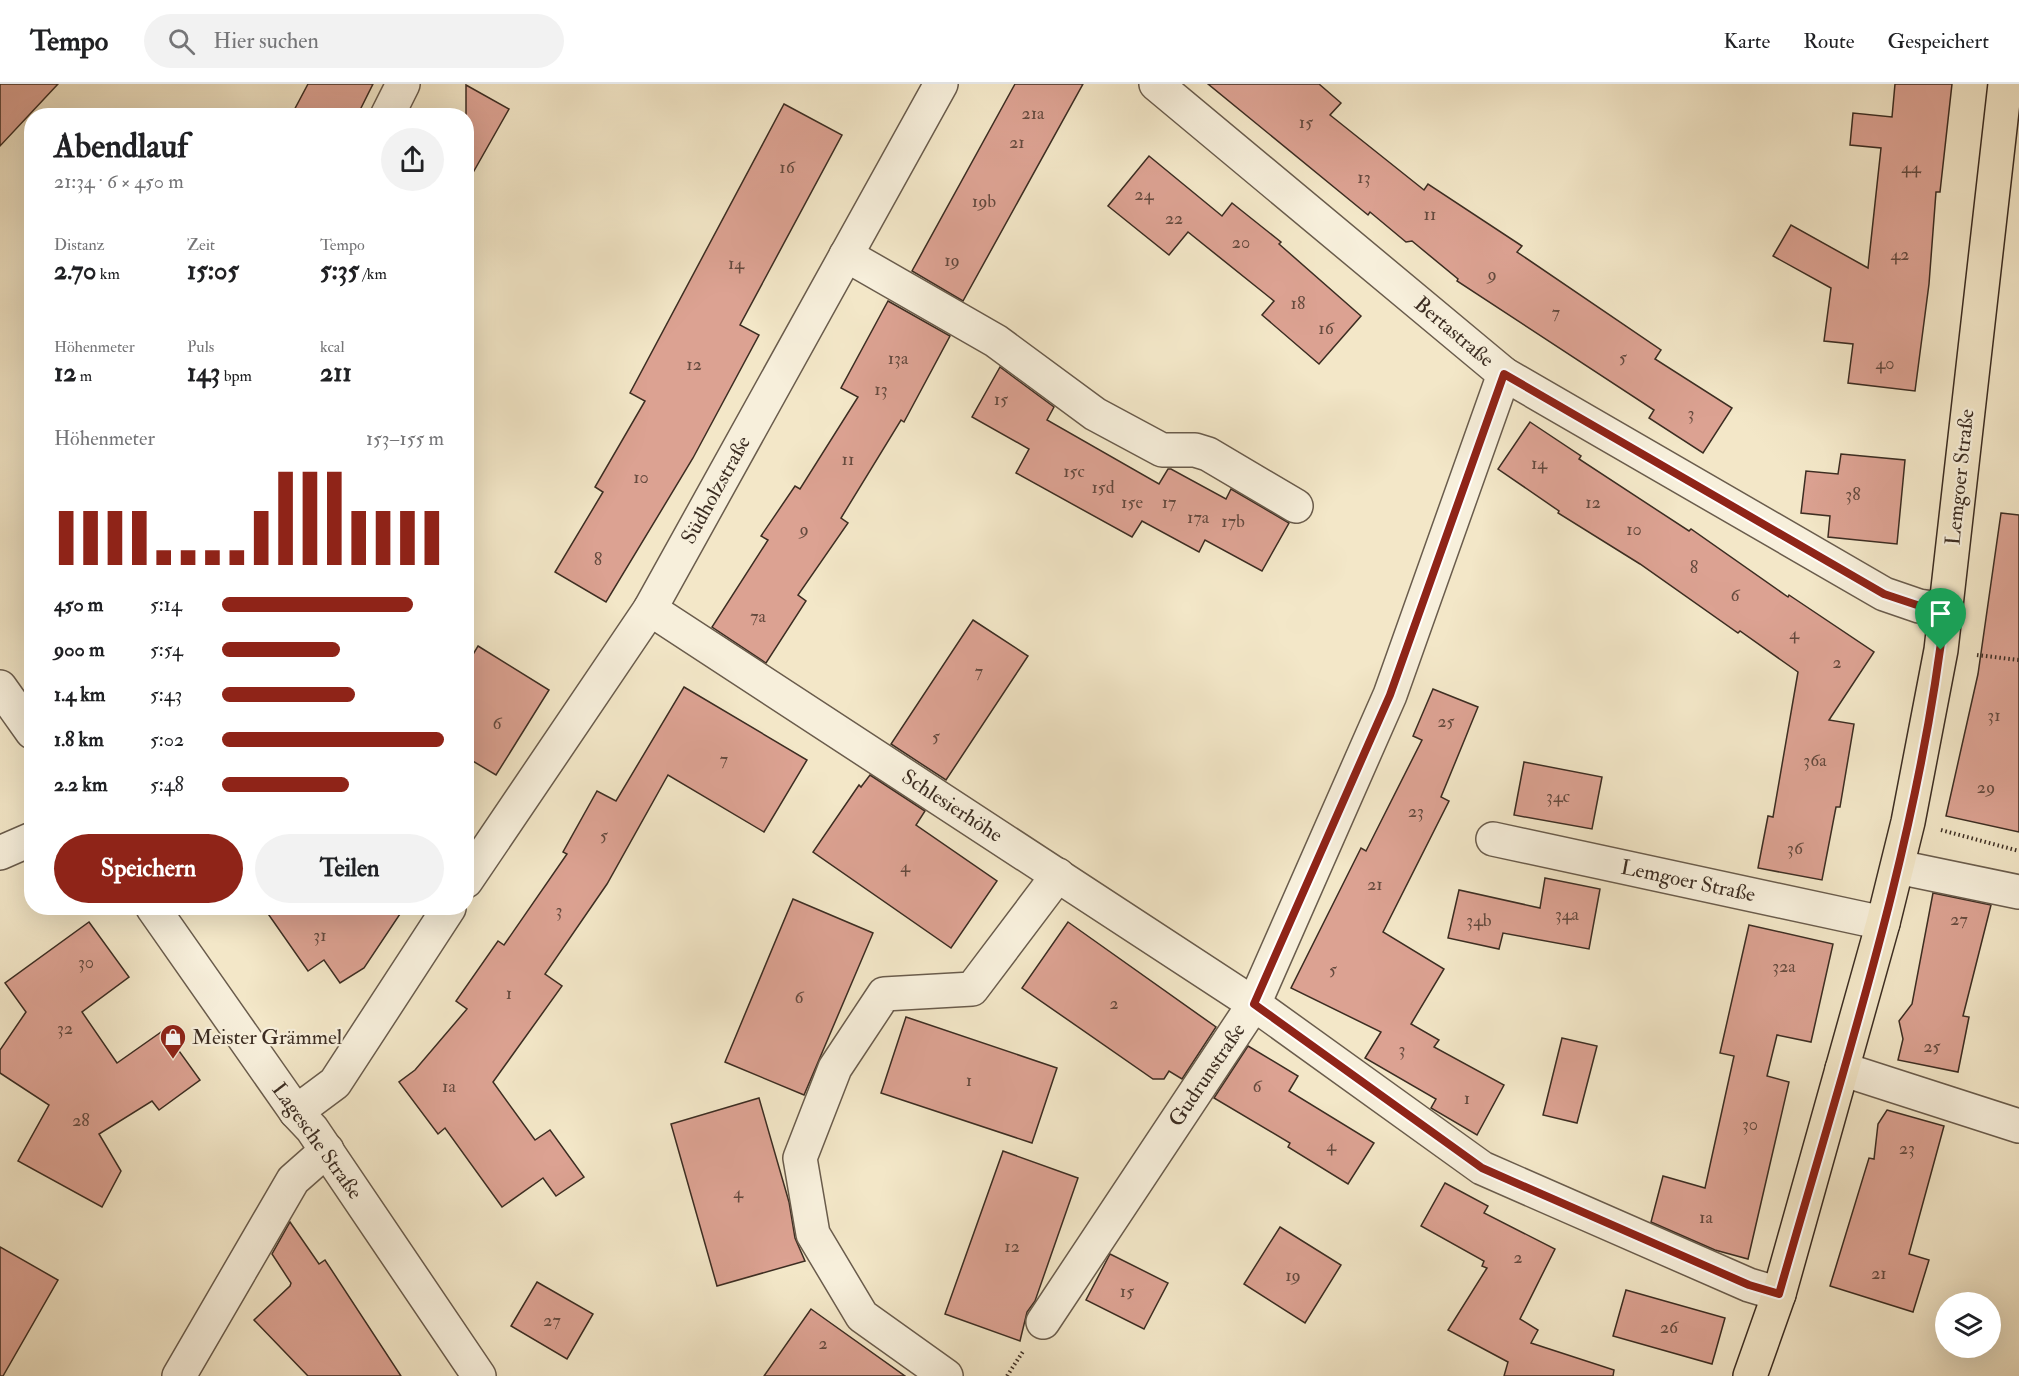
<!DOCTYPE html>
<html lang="de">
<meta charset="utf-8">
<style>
:root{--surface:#fff;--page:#f2f2f2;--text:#202124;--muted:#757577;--line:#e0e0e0;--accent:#8f2418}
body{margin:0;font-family:"IM FELL Double Pica",serif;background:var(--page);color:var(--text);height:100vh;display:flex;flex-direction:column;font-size:22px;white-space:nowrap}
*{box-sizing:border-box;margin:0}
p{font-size:20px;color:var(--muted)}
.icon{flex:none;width:33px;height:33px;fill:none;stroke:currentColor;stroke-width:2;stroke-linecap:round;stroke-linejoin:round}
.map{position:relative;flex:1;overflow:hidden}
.side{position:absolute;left:24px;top:24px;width:450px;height:807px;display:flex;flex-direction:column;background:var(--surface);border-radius:24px;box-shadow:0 6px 24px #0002}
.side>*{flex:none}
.fabs{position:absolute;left:1935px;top:1208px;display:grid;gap:12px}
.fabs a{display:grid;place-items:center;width:66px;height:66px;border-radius:50%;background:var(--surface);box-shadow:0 6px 24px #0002;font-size:30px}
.pin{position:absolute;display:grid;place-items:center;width:51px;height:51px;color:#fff;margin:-62px -26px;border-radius:50% 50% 50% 0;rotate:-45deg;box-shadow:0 0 6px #0007}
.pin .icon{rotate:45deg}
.round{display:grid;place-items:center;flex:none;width:63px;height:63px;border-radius:32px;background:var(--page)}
.summary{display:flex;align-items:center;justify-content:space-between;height:102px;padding:0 30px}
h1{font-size:33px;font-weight:700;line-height:45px}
.metrics{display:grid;grid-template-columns:repeat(3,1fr);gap:9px;height:102px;padding:6px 30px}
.metrics div{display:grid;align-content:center}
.metrics b{font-size:26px;font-weight:700}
.metrics small{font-size:16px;font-weight:400}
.metrics p{font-size:16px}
.chart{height:168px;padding:12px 30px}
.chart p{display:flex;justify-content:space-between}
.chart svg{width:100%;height:108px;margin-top:6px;stroke:var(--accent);stroke-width:6}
.action{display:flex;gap:12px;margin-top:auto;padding:12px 30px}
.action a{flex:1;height:69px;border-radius:36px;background:var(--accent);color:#fff;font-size:24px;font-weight:700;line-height:69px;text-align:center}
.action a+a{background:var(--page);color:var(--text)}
ul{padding:0 30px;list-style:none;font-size:20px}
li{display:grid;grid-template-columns:96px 72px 1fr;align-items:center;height:45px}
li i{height:15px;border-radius:8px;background:var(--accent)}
header{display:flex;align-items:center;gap:36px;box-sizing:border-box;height:84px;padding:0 30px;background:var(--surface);border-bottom:2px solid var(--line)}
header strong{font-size:28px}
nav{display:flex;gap:33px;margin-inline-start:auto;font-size:21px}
.search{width:420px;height:54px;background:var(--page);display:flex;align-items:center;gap:15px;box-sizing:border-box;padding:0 21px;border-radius:33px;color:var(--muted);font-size:22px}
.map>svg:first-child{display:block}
.building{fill:#dca292;stroke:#3c2d22;stroke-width:1.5}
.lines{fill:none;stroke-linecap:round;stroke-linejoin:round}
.minor-casing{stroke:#6a5c4c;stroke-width:36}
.major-casing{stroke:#3c2d22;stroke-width:36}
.path{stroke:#3c2d22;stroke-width:4;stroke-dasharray:1.5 3;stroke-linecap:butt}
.minor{stroke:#f7efdb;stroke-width:33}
.major{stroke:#f3e7c8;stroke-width:33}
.route-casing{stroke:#fff;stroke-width:12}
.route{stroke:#8f2418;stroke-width:8}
.labels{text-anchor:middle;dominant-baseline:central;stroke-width:4.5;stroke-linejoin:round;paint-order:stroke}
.number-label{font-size:18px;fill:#644a3e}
.street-label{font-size:21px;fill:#3c2d22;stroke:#f7efdb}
.poi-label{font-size:21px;fill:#3c2d22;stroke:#f7efdb;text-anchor:start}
</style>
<header>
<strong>Tempo</strong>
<div class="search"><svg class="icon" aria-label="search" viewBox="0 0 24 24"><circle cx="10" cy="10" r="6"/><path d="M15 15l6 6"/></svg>Hier suchen</div>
<nav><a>Karte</a><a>Route</a><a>Gespeichert</a></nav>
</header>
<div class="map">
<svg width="2019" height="1292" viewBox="0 0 2019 1292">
<rect width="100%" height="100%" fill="#f3e7c8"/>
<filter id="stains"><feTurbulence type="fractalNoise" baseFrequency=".00333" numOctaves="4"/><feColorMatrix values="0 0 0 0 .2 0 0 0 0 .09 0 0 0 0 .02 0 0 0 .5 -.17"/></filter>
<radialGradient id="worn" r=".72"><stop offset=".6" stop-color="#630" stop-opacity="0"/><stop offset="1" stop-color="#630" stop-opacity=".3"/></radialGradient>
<g class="building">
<polygon points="0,0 58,0 0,62"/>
<polygon points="308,0 373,0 357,32 291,32"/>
<polygon points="1015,0 1083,0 963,217 912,187"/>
<polygon points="1208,0 1319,0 1341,19 1330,31 1424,106 1428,100 1522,162 1517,168 1661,266 1655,275 1732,324 1703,369 1649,334 1654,326 1457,197 1458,195 1412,157 1406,158 1370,128 1368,131"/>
<polygon points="1895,0 1952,0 1940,108 1936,108 1929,200 1915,307 1848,299 1853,260 1824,257 1831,204 1773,172 1791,141 1868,184 1881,64 1850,61 1853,29 1892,33"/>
<polygon points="466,1 509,25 466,101"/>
<polygon points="784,20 842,51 740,241 759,251 693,374 606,518 555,488 603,408 595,403 645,317 630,309"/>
<polygon points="1149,72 1222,132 1232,119 1281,158 1279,160 1361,232 1319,280 1262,231 1274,217 1188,148 1169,171 1108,122"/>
<polygon points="888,217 950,252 904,338 901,336 841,434 848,439 798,511 806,517 766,579 712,543 768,456 761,452 795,402 800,405 858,313 841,304"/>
<polygon points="1000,283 1054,323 1047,336 1159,400 1168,385 1171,385 1226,415 1231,405 1289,439 1262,487 1205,456 1199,468 1142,437 1132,453 1016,389 1029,365 972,333"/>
<polygon points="1530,338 1581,372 1579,375 1689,447 1691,445 1788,513 1789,511 1874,568 1829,636 1854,640 1840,723 1836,723 1822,796 1758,784 1768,732 1773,733 1798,588 1740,547 1738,549 1640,480 1558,429 1559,427 1498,385"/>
<polygon points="1841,370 1905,376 1897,460 1828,453 1830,432 1801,429 1806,387 1838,390"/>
<polygon points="2001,429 2019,431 2019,748 1946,732 1978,590"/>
<polygon points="973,536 1028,572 946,696 891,660"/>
<polygon points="478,562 549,606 496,691 466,673 466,582"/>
<polygon points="684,603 807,676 764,748 668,691 607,800 545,890 562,902 493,998 535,1056 550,1046 584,1093 556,1112 543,1094 502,1123 445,1044 438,1050 399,998 415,986 467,925 456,917 498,857 504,861 567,770 563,768 597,707 616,717"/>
<polygon points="1433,605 1478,623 1441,713 1449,717 1383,848 1444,885 1411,940 1439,956 1434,963 1504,1001 1477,1051 1431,1024 1436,1015 1365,974 1381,948 1291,904 1361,764 1366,767 1422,656 1413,652"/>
<polygon points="1524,678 1602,693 1592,745 1514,731"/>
<polygon points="870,691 925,727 916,741 997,797 951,864 813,768 859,701 861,703"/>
<polygon points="1545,794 1600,805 1589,865 1503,849 1499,865 1448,854 1459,806 1540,824"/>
<polygon points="1933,809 1991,821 1963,932 1969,933 1958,988 1898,976 1903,955 1899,937 1912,920"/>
<polygon points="793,815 873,849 804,1011 725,978"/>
<polygon points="264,824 404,824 364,884 340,899 324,876 308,887"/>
<polygon points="89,838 129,893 82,928 117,979 164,946 200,996 159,1026 152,1017 99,1050 121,1087 102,1123 18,1077 49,1021 0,989 0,966 26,928 5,899"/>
<polygon points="1068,838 1216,943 1182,995 1169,987 1164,995 1153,995 1022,904"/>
<polygon points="1749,841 1833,860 1811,958 1777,951 1767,992 1789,998 1748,1175 1715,1166 1651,1138 1663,1092 1705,1104 1734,972 1720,969"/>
<polygon points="906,933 1057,984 1032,1059 881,1009"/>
<polygon points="1562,954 1597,962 1577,1039 1543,1031"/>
<polygon points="1248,962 1298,992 1289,1007 1374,1059 1348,1100 1288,1063 1290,1059 1214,1014"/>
<polygon points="759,1014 789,1118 795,1154 805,1177 717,1202 671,1040"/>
<polygon points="1887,1026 1944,1042 1909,1170 1929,1176 1913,1228 1830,1202 1869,1074 1874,1075 1878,1040"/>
<polygon points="1003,1067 1078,1094 1035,1217 1027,1228 1020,1257 945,1230"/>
<polygon points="1445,1099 1488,1122 1484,1129 1555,1165 1520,1235 1538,1246 1531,1259 1614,1286 1613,1292 1504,1292 1508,1278 1448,1246 1487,1184 1482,1182 1484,1177 1421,1142"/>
<polygon points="290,1138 319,1180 325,1176 401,1292 308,1292 254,1236 290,1202 291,1199 272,1170"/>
<polygon points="1280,1143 1341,1181 1305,1239 1244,1200"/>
<polygon points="0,1163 58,1196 3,1292 0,1292"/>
<polygon points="1110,1170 1168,1199 1144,1245 1086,1216"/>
<polygon points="537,1198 593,1230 567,1275 511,1242"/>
<polygon points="1626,1206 1725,1234 1712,1280 1613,1252"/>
<polygon points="811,1225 905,1292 764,1292"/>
</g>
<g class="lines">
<g class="minor-casing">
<g id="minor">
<polyline points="1156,0 1504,290 1884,510 1919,522 1945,526"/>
<polyline points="387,32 403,0"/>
<polyline points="846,171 996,257 1095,330 1162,366 1195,366 1208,370 1296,422"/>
<polyline points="650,525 1254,920 1482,1084 1749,1201 1779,1210"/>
<polyline points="0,603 32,648"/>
<polyline points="1493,755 1883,839"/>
<polyline points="0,769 32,755"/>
<polyline points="1898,783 2019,808"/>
<polyline points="466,797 650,525 941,0"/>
<polyline points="153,824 296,1028 312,1045 479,1292"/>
<polyline points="1842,985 2019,1042"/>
<polyline points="296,1028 335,999 449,824"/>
<polyline points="1043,1238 1254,920 1390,611 1504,290"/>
<polyline points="179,1292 293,1096 327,1066"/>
<polyline points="946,1292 862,1232 813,1150 800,1074 835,984 884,910 972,905 1058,791"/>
</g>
</g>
<g class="major-casing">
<polyline id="major" points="1750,1292 1779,1210 1883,839 1908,738 1941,566 2005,0"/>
</g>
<g class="path">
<polyline points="1977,571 2019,576"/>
<polyline points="1941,746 2019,767"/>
<polyline points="1007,1292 1024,1266"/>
</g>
<use href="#minor" class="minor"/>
<use href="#major" class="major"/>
</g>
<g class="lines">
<g class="route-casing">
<path id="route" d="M 1504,290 L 1884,510 L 1920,522 L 1945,526 C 1919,757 1842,988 1779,1210 L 1749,1201 L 1482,1084 L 1254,920 L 1390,611 Z"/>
</g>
<use href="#route" class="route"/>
</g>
<defs>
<g id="shop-pin" transform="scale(1.35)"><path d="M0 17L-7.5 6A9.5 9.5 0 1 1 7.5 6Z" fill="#8f2418" stroke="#f7efdb"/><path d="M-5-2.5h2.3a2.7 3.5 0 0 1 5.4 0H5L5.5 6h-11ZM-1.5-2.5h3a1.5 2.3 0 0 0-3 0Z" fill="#fff"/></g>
</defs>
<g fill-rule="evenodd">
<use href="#shop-pin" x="173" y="953"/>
</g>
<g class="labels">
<g class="number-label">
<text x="1033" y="29">21a</text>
<text x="1306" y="38">15</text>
<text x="1017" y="58">21</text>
<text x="787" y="83">16</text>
<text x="1911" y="83">44</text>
<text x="1364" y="93">13</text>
<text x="1144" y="110">24</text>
<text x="984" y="117">19b</text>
<text x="1430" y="130">11</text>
<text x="1174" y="134">22</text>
<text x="1241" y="158">20</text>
<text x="1900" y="170">42</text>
<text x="952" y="176">19</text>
<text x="736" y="179">14</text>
<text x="1492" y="190">9</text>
<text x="1298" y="219">18</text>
<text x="1556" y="228">7</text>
<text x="1326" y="244">16</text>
<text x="1623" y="273">5</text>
<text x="898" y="274">13a</text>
<text x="1885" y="279">40</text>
<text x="694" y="280">12</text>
<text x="881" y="305">13</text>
<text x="1001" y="315">15</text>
<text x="1691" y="329">3</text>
<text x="848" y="375">11</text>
<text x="1539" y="379">14</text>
<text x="1074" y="387">15c</text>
<text x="641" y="393">10</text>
<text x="1103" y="403">15d</text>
<text x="1853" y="410">38</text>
<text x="1132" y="418">15e</text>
<text x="1169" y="418">17</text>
<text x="1593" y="418">12</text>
<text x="1198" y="433">17a</text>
<text x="1233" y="437">17b</text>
<text x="804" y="445">9</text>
<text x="1634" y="445">10</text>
<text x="598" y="475">8</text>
<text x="1694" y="483">8</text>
<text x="1735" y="511">6</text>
<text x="758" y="532">7a</text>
<text x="1794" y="549">4</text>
<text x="1837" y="578">2</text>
<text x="979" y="587">7</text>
<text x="1994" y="631">31</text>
<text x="1446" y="637">25</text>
<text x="497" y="639">6</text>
<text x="936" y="652">5</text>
<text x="724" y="675">7</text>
<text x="1815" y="676">36a</text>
<text x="1986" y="703">29</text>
<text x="1558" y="712">34c</text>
<text x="1416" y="727">23</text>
<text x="604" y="751">5</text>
<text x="1795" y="764">36</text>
<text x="905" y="782">4</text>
<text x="1375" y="800">21</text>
<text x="559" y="826">3</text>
<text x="1567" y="830">34a</text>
<text x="1959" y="835">27</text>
<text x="1479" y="836">34b</text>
<text x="320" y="851">31</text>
<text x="86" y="878">30</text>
<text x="1784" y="882">32a</text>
<text x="1333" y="885">5</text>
<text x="509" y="909">1</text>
<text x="799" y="913">6</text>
<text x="1114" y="919">2</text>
<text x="65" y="944">32</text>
<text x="1932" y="962">25</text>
<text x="1402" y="965">3</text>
<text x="969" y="996">1</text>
<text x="449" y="1002">1a</text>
<text x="1257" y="1002">6</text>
<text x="1467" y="1014">1</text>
<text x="81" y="1036">28</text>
<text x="1750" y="1040">30</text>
<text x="1331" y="1061">4</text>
<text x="1907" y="1064">23</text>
<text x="738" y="1108">4</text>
<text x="1706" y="1133">1a</text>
<text x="1012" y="1162">12</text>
<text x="1518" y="1173">2</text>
<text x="1879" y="1189">21</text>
<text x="1293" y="1191">19</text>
<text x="1127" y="1207">15</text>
<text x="552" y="1236">27</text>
<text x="1669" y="1243">26</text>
<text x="823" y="1259">2</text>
</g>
<g class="street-label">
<text transform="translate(1454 248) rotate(40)">Bertastraße</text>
<text transform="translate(1960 393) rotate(-84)">Lemgoer Straße</text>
<text transform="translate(716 406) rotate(-61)">Südholzstraße</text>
<text transform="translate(952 722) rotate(33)">Schlesierhöhe</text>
<text transform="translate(1688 797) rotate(12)">Lemgoer Straße</text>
<text transform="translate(1207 991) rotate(-56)">Gudrunstraße</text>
<text transform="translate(317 1057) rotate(54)">Lagesche Straße</text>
</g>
<g class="poi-label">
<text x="192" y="953">Meister Grämmel</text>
</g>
</g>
<rect width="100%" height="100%" filter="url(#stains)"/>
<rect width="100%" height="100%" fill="url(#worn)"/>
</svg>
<div class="fabs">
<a><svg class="icon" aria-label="layers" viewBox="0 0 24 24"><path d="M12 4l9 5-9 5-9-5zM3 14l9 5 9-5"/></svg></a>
</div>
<div class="pin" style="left:1941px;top:566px;background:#1e9e55"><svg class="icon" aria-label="arrive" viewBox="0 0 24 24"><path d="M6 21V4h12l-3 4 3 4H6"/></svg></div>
<section class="side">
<div class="summary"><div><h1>Abendlauf</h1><p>21:34 · 6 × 450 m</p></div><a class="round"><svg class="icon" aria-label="share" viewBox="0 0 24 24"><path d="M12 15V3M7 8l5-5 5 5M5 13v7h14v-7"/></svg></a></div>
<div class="metrics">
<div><p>Distanz</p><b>2.70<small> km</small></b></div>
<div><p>Zeit</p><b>15:05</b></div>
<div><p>Tempo</p><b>5:35<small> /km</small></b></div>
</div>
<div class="metrics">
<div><p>Höhenmeter</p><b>12<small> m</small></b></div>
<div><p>Puls</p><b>143<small> bpm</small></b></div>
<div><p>kcal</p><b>211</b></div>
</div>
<div class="chart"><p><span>Höhenmeter</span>153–155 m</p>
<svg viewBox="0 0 160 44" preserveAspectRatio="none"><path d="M5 44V22M15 44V22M25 44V22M35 44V22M45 44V38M55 44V38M65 44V38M75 44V38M85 44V22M95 44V6M105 44V6M115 44V6M125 44V22M135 44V22M145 44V22M155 44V22"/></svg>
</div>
<ul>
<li><b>450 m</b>5:14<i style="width:86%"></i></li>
<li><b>900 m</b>5:54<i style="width:53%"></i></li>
<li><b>1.4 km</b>5:43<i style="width:60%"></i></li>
<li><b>1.8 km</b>5:02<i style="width:100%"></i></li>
<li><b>2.2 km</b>5:48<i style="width:57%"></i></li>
</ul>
<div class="action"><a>Speichern</a><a>Teilen</a></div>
</section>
</div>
